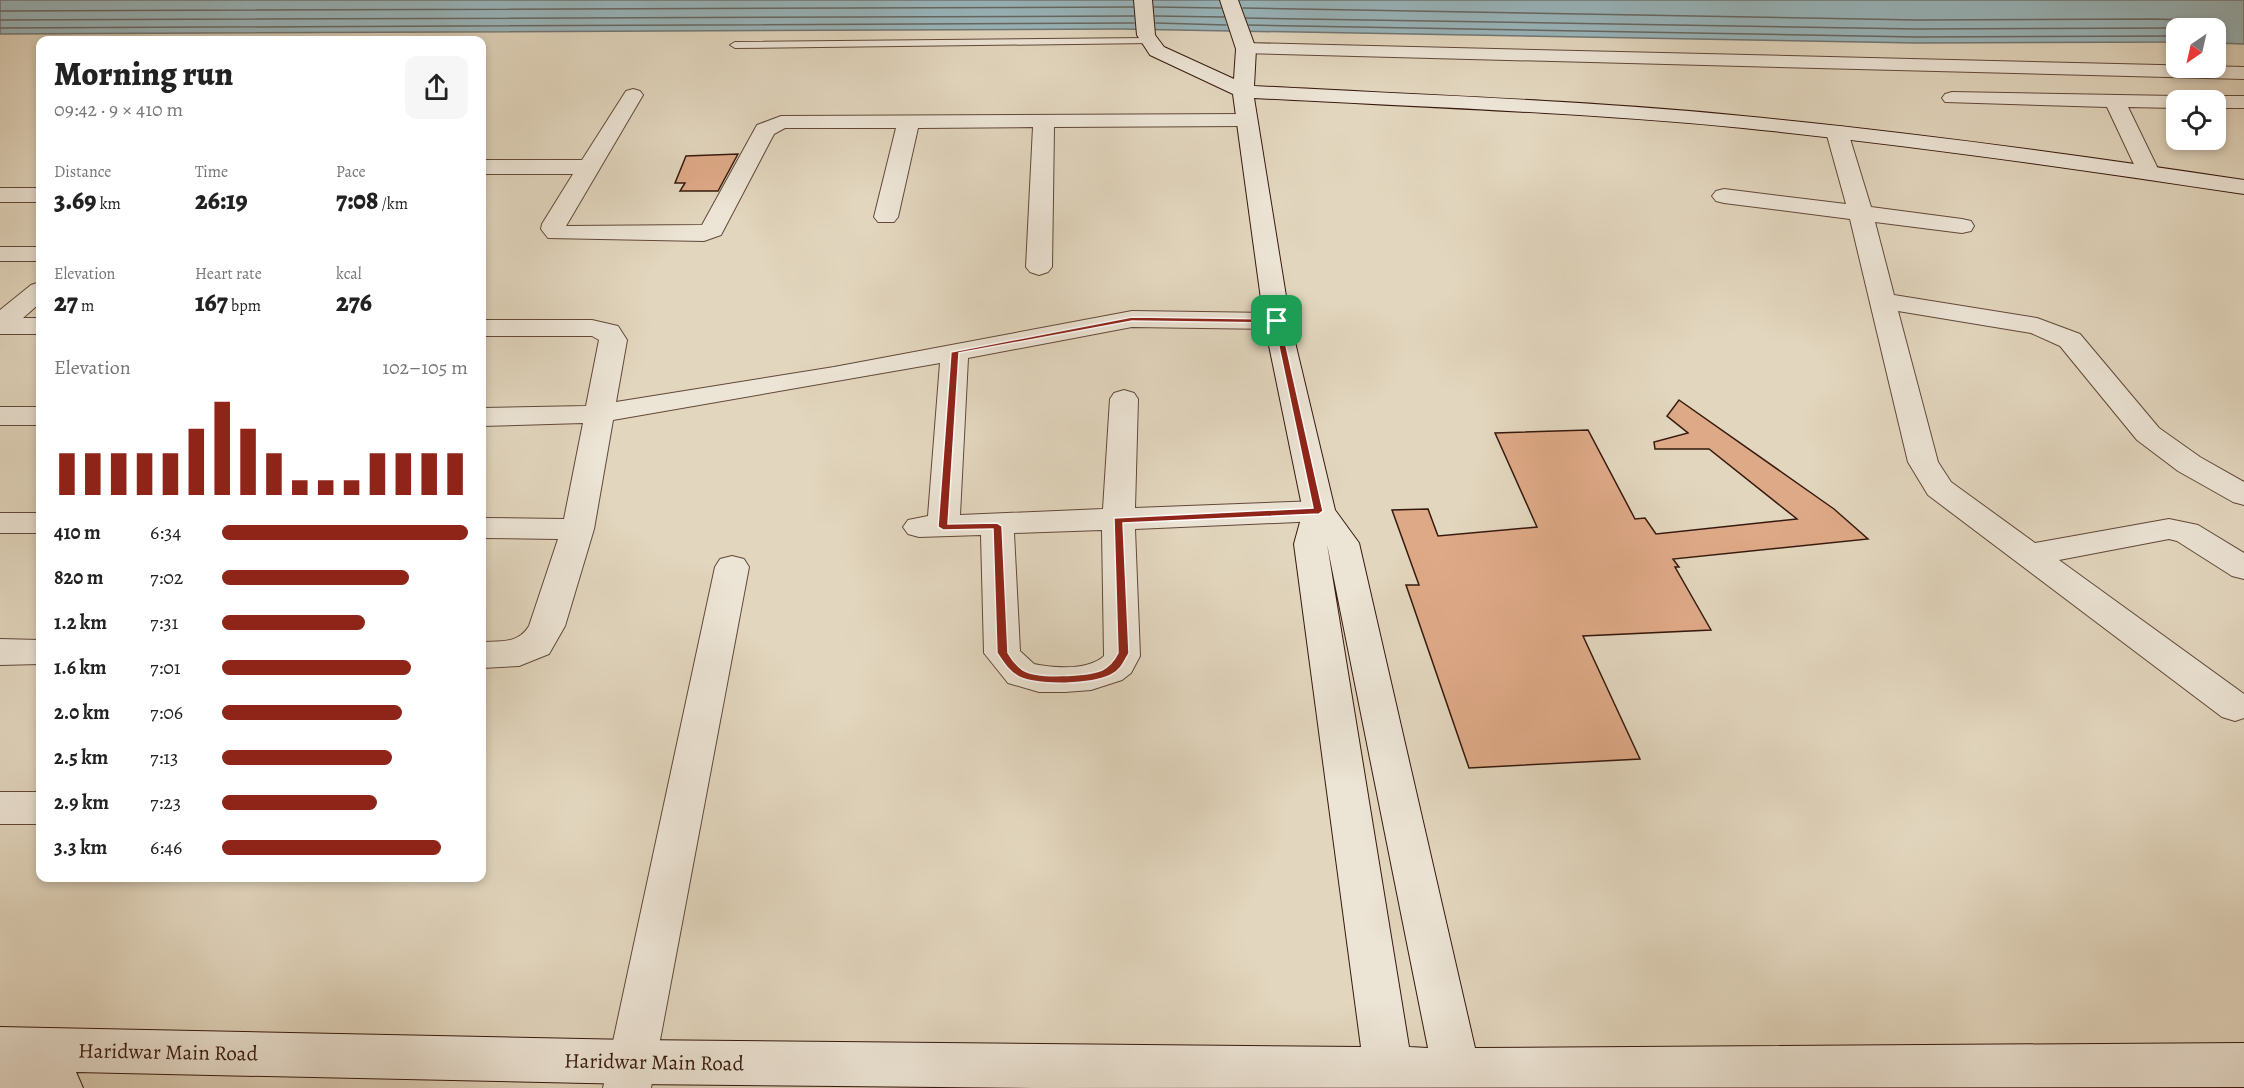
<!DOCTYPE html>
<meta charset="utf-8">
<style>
:root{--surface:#fff;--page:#f6f6f6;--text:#222;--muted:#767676;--accent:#8f2418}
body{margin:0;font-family:Alegreya,serif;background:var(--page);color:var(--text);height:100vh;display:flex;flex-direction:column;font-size:22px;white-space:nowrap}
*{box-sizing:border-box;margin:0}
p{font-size:20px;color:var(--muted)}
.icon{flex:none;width:33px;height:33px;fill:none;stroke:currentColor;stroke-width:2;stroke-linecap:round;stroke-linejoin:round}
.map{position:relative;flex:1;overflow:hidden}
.panel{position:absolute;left:36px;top:36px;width:450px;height:846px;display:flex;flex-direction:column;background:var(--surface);border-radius:12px;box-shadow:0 3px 9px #0003}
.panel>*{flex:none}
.needle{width:39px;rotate:214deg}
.tools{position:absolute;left:2166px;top:18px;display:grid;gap:12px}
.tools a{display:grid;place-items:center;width:60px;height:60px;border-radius:12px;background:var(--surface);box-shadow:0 3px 9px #0003;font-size:30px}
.pin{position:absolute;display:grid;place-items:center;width:51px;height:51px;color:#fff;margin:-26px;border-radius:12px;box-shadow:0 3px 9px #0006}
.round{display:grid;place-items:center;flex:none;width:63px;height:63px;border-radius:12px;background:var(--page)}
.head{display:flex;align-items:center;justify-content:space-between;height:102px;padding:0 18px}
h1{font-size:33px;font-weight:800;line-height:45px}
.metrics{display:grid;grid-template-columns:repeat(3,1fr);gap:9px;height:102px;padding:6px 18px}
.metrics div{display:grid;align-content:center}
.metrics b{font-size:26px;font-weight:800}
.metrics small{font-size:16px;font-weight:400}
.metrics p{font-size:16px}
.chart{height:168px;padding:12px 18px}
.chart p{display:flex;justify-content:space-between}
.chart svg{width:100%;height:108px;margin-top:6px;stroke:var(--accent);stroke-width:6}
ul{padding:0 18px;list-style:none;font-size:20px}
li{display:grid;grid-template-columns:96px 72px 1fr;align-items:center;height:45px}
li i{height:15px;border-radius:8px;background:var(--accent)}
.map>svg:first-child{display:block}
.water{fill:#99b6bc;stroke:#717776;stroke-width:1.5}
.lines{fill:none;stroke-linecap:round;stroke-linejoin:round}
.shore{stroke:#686864;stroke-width:1.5}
.building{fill:#dea987;stroke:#36190d;stroke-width:1.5}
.lane-casing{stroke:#614839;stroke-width:2}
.street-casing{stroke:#614839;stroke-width:2}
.secondary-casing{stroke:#36190d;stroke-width:2}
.lane{fill:#ece4d5;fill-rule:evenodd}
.street{fill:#ece4d5;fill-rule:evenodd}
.secondary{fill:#ece4d5;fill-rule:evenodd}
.route{fill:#8f2418;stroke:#fff;stroke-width:1.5;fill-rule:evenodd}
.labels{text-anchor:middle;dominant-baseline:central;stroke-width:4.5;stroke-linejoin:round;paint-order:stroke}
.near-street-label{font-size:21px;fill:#36190d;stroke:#ece4d5}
</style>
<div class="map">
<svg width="2244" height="1088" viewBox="0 0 2244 1088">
<rect width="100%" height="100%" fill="#e2d6be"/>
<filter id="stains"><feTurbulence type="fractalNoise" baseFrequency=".00333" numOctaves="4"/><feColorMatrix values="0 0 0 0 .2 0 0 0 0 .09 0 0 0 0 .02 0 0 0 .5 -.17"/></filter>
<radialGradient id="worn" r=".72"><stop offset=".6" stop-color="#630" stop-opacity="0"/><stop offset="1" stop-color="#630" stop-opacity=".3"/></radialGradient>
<polygon class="water" points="0,0 2244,0 2244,44 2216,43 2216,28 2176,28 2176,42 1917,43 1122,29 0,34"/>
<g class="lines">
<g class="shore">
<polyline points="1154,7 1221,8"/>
<polyline points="1243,8 1917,20 2156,19 2181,20 2194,28"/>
<polyline points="0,11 1133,7"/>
<polyline points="1155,16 1224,17"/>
<polyline points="1246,18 1917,29 2178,28"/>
<polyline points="0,20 1134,16"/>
<polyline points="1156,23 1226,25"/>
<polyline points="1249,25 1917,37 2176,36"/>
<polyline points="0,28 1134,23"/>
</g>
</g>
<g class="building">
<polygon points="738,154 718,191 680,191 685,183 675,183 686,156"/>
<polygon points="1679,400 1834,509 1868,539 1673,559 1679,567 1675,567 1711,630 1583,636 1640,759 1469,768 1406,585 1419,585 1392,510 1428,509 1438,536 1537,527 1495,433 1588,430 1635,519 1645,518 1656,534 1797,519 1709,449 1655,449 1654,442 1688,433 1667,416"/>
</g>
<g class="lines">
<g class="lane-casing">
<polygon id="lane" points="1148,38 1152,39 1152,43 735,48 730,45 735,42"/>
</g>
<g class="street-casing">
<g id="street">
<polygon points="1246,43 2244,67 2244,79 1239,53 1236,49 1239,45"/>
<polygon points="633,89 640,91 643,95 566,226 702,225 757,125 781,116 1246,114 1253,116 1257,120 1253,124 1246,126 1054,127 1052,267 1048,272 1039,275 1030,272 1026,267 1033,127 918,128 898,217 894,222 878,222 874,217 896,128 785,128 774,134 721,235 704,241 548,238 541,229 542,224 573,174 482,174 482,160 582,160 626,91"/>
<polygon points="1952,92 2176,96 2185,100 2176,100 2176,108 2128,107 2160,173 2157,178 2141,178 2138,173 2107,107 1945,102 1942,98 1945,94"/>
<polygon points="2216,96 2244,96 2244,108 2216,108 2216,100 2207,100"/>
<polygon points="1837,126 1845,127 1848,132 1871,207 1962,219 1971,221 1974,226 1971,231 1962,233 1875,222 1894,295 2037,318 2080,334 2159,428 2200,457 2244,482 2244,505 2233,502 2178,471 2137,440 2060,346 2031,333 1898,311 1938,462 1951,482 2035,543 2169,519 2198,525 2244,553 2244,579 2232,576 2177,541 2169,539 2059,560 2244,694 2244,718 2235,721 2222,717 1928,495 1908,462 1850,219 1724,203 1716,201 1712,196 1716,191 1724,189 1846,204 1826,132 1829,127"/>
<rect x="0" y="188" width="40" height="14"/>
<rect x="0" y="247" width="40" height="14"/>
<polygon points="40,282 40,303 23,318 40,318 40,334 0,334 0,310 31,285"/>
<path d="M 1132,311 L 1277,313 L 1286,315 L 1290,321 L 1286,327 L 1277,329 L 1132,327 L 968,358 L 960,515 L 1103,509 L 1110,399 L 1114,393 L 1124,390 L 1134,393 L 1138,399 L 1135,508 L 1319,501 L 1330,504 L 1335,511 L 1330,518 L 1319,521 L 1135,529 L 1140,656 L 1131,673 L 1122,680 L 1091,690 L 1065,692 L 1039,692 L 1008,683 L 984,653 L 981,535 L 919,537 L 908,534 L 903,527 L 908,520 L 928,516 L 940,363 L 613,420 L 594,529 L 565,626 L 549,654 L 519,666 L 482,668 L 482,642 C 501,641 518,644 529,626 L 558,539 L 482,538 L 482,518 L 564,519 L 583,423 L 482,426 L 482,408 L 586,406 L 599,340 L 592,336 L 482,336 L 482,320 L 592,320 L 618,326 L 627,340 L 616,402 L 834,367 ZM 1102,530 L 1104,656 C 1088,671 1054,668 1034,664 L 1020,651 L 1014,533 Z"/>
<rect x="0" y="407" width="40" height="18"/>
<rect x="0" y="513" width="40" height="20"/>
<polygon points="732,556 744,559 749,567 651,1088 603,1088 715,567 720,559"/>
<polygon points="0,639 40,640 40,664 0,665"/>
<rect x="0" y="792" width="40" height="32"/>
</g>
</g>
<g class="secondary-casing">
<path id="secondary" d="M 1134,0 L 1152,0 L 1155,35 L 1164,47 L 1234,79 L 1236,49 L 1220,0 L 1238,0 L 1256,49 L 1254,86 C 1417,95 1581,100 1743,116 C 1911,132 2077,155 2244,180 L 2244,194 C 2077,169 1911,145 1743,128 C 1580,112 1417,107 1254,98 L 1290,321 L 1335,510 L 1359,543 L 1475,1048 L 2244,1043 L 2244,1087 L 1034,1088 L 632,1084 L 76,1072 L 83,1088 L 0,1088 L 0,1027 L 632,1040 L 1361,1047 L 1294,544 L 1303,511 L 1264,321 L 1233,94 L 1150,55 L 1137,35 ZM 1327,544 L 1428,1048 L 1409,1047 Z"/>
</g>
<use href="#lane" class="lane"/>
<use href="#street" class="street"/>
<use href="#secondary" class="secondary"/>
</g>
<path class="route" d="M 1132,317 L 1280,319 L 1323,511 L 1319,514 L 1123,523 L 1129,653 C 1124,662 1121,670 1111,675 C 1091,685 1039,686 1019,677 C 1009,672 1003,662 997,653 L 993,529 L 943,530 L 938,527 L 951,352 ZM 1132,321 L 1274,323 L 1313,508 L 1114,518 L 1118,653 C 1114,661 1110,666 1102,670 C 1087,676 1037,679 1023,670 C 1017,666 1012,660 1008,653 L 1002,526 L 997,523 L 948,524 L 959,353 Z"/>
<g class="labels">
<g class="near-street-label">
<text transform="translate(168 1052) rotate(1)">Haridwar Main Road</text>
<text transform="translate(654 1062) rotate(1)">Haridwar Main Road</text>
</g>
</g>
<rect width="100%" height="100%" filter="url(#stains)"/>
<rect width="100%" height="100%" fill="url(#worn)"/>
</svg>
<div class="tools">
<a><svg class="needle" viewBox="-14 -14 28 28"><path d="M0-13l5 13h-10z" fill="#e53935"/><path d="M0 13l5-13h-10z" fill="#767676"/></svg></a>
<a><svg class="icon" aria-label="locate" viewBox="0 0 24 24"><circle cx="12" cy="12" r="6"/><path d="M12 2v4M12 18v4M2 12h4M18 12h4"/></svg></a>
</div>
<div class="pin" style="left:1277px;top:321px;background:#1e9e55"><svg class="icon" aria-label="arrive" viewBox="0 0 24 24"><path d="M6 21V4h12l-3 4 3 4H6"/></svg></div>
<section class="panel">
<div class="head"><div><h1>Morning run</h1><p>09:42 · 9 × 410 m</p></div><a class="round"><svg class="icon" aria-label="share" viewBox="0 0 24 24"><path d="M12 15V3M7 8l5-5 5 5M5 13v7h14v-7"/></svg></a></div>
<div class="metrics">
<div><p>Distance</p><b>3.69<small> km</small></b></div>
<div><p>Time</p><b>26:19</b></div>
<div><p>Pace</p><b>7:08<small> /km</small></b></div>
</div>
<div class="metrics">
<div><p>Elevation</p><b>27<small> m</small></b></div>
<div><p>Heart rate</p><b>167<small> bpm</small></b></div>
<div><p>kcal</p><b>276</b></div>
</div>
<div class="chart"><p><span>Elevation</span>102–105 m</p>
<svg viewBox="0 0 160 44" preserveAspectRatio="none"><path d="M5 44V27M15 44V27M25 44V27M35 44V27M45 44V27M55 44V17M65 44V6M75 44V17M85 44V27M95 44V38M105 44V38M115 44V38M125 44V27M135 44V27M145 44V27M155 44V27"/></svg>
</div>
<ul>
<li><b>410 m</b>6:34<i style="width:100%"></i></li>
<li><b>820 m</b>7:02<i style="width:76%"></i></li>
<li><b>1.2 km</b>7:31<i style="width:58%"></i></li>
<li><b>1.6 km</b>7:01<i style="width:77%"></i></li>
<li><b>2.0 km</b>7:06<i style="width:73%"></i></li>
<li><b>2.5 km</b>7:13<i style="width:69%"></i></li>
<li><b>2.9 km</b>7:23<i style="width:63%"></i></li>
<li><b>3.3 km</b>6:46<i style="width:89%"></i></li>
</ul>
</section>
</div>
